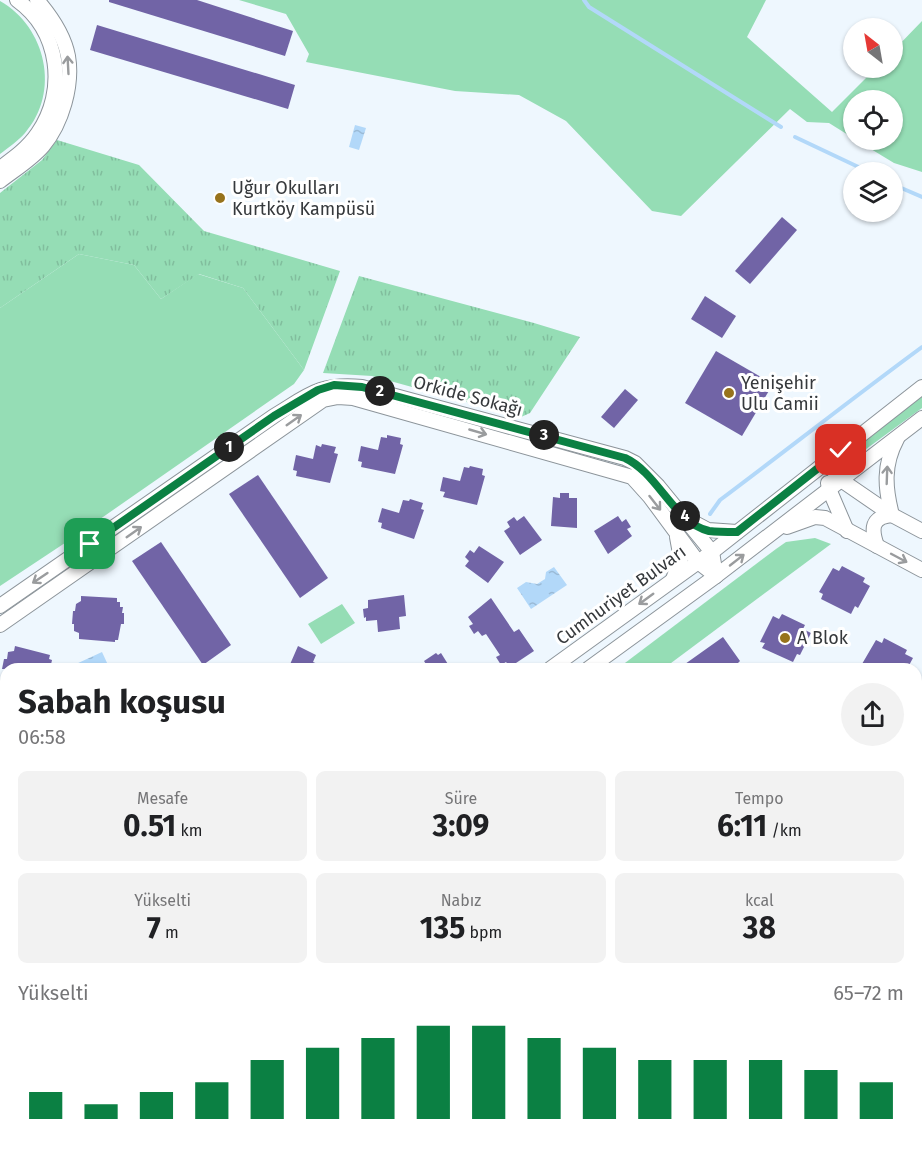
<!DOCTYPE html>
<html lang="tr">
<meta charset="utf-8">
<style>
:root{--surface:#fff;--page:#f2f2f2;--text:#202124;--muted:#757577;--accent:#0b8043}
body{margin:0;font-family:"Fira Sans",sans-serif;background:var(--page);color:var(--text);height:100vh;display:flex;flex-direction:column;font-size:22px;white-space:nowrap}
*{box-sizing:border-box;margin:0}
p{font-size:20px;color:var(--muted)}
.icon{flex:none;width:33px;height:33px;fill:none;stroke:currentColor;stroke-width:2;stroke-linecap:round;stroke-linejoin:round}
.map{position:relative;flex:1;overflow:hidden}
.side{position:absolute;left:0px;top:663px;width:922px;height:486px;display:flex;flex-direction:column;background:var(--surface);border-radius:18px 18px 0 0;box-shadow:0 2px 4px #0004}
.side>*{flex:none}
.needle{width:39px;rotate:329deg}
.fabs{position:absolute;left:843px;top:18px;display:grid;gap:12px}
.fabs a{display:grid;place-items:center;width:60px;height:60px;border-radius:50%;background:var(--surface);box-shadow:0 2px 4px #0004;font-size:30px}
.pin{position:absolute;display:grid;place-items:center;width:51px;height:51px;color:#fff;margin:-26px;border-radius:12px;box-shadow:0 3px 9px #0006}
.km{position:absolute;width:30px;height:30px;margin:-15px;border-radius:50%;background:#222;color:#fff;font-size:16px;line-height:30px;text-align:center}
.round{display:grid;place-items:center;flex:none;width:63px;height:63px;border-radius:32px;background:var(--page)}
.overview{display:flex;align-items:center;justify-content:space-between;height:102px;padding:0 18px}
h1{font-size:33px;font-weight:700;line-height:45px}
.stats{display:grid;grid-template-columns:repeat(3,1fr);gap:9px;height:102px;padding:6px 18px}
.stats div{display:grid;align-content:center;border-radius:9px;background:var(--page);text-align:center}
.stats b{font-size:30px;font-weight:700}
.stats small{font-size:16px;font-weight:400}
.stats p{font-size:16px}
.chart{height:168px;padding:12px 18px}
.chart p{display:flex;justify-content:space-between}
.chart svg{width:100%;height:108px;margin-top:6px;stroke:var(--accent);stroke-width:6}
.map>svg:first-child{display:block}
.green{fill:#95ddb5}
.park{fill:url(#park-tufts)}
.water{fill:url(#water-ripples)}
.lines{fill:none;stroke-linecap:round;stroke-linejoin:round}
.stream{stroke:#b2d8f9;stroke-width:4}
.building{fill:#7164a6}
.minor-casing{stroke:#8c949a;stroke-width:16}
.minor{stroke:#fff;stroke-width:14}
.oneway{stroke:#9a9c9e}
.route-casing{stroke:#fff;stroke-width:12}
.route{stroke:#0b8043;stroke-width:8}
.poi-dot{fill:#97731c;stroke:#fff;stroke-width:2}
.labels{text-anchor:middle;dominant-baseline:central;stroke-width:6;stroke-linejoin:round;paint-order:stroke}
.poi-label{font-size:18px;fill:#36393c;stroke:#fff;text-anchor:start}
.street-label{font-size:18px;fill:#36393c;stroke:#fff}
</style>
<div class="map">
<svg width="922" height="1149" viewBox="0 0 922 1149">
<defs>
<pattern id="park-tufts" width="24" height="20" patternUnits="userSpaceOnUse" patternTransform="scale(1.5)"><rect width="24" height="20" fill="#95ddb5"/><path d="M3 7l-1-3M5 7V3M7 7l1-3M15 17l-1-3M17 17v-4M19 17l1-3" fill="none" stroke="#81be9d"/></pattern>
<pattern id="water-ripples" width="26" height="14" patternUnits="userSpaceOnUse" patternTransform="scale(1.5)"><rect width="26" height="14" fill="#b2d8f9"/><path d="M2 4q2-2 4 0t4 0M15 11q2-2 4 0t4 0" fill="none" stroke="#9abad6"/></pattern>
</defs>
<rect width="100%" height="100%" fill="#eef7fe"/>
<g class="green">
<polygon points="239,0 766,0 747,37 832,112 876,68 892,68 893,51 922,21 922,172 894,163 856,140 892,140 892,100 854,100 853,138 829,123 807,122 790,109 681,216 652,211 566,121 519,95 455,91 306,62 309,54 286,14"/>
<path d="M 0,1 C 46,27 61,92 25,133 C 18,141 8,148 0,154 Z"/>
<polygon points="79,254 134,265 161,299 198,274 243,288 304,370 294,384 80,533 0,586 0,308"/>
<polygon points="922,394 922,408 858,455 853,455 850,452"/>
<polygon points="815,538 831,544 663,669 617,669 776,549 786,542"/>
<polygon points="342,604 355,623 321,644 308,624"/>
<polygon points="6,903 6,1025 0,1026 0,904"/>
<polygon points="403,1143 479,1143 469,1149 407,1149"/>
</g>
<g class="park">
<polygon points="57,140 139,165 204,231 340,271 304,370 243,288 199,274 161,299 134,265 79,254 0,308 0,193 42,160"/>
<polygon points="359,276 534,323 580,337 530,413 521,417 372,376 323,373"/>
</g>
<g class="water">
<polygon points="355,125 366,128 359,150 349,147"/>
<polygon points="554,567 567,585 531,609 517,588 526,582 537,584 545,579 546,572"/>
<polygon points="102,652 108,665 99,669 78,669 76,664"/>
</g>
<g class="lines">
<g class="stream">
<polyline points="584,0 589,7 781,127"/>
<polyline points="795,137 869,172"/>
<polyline points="892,184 922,197"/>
<path d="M 710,514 L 720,500 C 788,449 854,397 922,347"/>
<polyline points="0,914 6,912"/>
</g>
</g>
<g class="building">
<polygon points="109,0 197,0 293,31 285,56 109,2"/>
<polygon points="97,25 295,85 288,109 90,50"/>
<polygon points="782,217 797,230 750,284 735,271"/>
<polygon points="705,296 736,316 722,338 691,319"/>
<polygon points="716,351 773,384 742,436 685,403"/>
<polygon points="625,389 638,400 614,428 601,417"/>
<polygon points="387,435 401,438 400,444 403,445 395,474 361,467 362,462 358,461 361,446 378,450 381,437 387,438"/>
<polygon points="322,444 336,447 334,453 338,454 330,483 296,476 297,471 293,470 296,455 313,459 316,445 321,447"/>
<polygon points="470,466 483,469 482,475 485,476 477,505 443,497 445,492 440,491 443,477 460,481 464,467 469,468"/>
<polygon points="258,475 328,578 300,598 229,494"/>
<polygon points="560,493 569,493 569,498 577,498 577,528 551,526 553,497 560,498"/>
<polygon points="410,499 423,503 421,509 424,510 414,539 381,528 382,523 378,522 382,508 399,513 403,500 409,501"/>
<polygon points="524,516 542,540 520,555 504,531 510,527 507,522 514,517 517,521"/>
<polygon points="618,516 622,522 626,519 631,527 627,529 632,536 608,554 594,531"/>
<polygon points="161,542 231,645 203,665 132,561"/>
<polygon points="479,546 504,562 488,583 465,566 469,561 465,557 470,550 474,553"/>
<polygon points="842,566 865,578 863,582 870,586 858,608 855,606 851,614 821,599 823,594 819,592 833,568 839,571"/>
<polygon points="404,595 406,616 399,617 400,629 378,632 377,620 366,621 366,617 364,618 363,609 368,608 368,600"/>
<polygon points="81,596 117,598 117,602 120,602 120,607 123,607 122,613 124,613 124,624 121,624 118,640 115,640 115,642 79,639 79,633 74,631 74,624 72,624 73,611 75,611 76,604 81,601"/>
<polygon points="491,598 514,632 519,629 534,651 510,667 506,662 501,665 496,657 500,655 486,634 482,636 478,631 474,634 469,626 473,624 468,617"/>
<polygon points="782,614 805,625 803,629 811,633 800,655 797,654 793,662 762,648 765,643 760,642 773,616 779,619"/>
<polygon points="723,637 740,661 738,663 742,669 678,669"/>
<polygon points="884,638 907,650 905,654 913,658 907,669 864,669 866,666 862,664 876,640 882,643"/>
<polygon points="15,646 50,655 49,659 52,660 50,669 2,669 4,659 7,659 8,652 14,651"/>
<polygon points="298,646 316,655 313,662 329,669 288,669"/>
<polygon points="436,653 438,655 441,653 451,669 429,669 424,661"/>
</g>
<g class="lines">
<g class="minor-casing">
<g id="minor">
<path d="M 0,168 C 14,158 28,148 38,133 C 67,91 60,31 17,0"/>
<path d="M 0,181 C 14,170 31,160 43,146 C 62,123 73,85 68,56 C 64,35 50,15 37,0"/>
<polyline points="826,462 841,480 892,515 922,531"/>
<polyline points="828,483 829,489 847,531"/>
<path d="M 892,515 C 885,488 883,465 897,439"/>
<polyline points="691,521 708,530 737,532"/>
<polyline points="787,527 815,517 825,518 922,570"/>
<path d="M 877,546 C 871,529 871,517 892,515"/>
<polyline points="673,579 681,559 677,537"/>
<path d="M 0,606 L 274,416 C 309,395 319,383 362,387 L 625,458 L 635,463 L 658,486 L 712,552 L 716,576"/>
<polyline points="0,625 323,400 338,397 353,398 632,477 650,497 698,562 716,576"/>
<polyline points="550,669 712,552 922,387"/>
<polyline points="588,669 716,576 922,418"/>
<polyline points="0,1034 6,1032"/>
<polyline points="0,1054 6,1056"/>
<polyline points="67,1143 69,1149"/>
<polyline points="90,1143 92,1149"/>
<polyline points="833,1143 846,1149"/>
<polyline points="493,1149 504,1143"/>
<polyline points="519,1149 531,1143"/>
</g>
</g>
<use href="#minor" class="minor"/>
</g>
<defs><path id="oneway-shaft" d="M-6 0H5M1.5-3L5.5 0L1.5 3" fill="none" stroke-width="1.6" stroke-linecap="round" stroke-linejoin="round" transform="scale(1.5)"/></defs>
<g class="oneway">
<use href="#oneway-shaft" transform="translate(68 65) rotate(-93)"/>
<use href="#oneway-shaft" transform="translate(294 420) rotate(-35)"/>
<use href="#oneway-shaft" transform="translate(478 432) rotate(16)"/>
<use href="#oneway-shaft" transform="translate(887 475) rotate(-88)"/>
<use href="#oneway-shaft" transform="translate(655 503) rotate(52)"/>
<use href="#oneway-shaft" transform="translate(134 532) rotate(-35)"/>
<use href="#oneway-shaft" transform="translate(899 558) rotate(28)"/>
<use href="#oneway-shaft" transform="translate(737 560) rotate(-38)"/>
<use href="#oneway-shaft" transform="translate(40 578) rotate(146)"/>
<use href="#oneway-shaft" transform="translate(646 599) rotate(144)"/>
</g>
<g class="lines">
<g class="route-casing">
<path id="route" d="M 90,544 L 274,416 L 318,390 L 334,385 L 362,387 L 625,458 C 658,473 674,523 709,531 C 718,532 728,532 737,532 L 841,450"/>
</g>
<use href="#route" class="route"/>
</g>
<g class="poi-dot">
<circle cx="220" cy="198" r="6"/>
<circle cx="729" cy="393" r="6"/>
<circle cx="785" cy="638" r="6"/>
</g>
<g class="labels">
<g class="poi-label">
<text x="232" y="188">Uğur Okulları<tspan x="232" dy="21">Kurtköy Kampüsü</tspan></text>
<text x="741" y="383">Yenişehir<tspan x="741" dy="21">Ulu Camii</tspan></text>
<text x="797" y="638">A Blok</text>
</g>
<g class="street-label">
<text transform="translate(468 396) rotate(15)">Orkide Sokağı</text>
<text transform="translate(621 595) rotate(-36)">Cumhuriyet Bulvarı</text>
</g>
</g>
</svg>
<div class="fabs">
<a><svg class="needle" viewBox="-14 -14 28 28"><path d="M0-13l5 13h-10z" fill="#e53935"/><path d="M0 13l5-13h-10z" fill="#757577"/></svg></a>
<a><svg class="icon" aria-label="locate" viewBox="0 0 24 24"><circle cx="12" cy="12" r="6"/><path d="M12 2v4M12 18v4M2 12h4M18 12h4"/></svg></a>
<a><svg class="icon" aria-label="layers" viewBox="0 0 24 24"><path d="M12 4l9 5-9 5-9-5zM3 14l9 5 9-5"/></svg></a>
</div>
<div class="pin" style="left:90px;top:544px;background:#1e9e55"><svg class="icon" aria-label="arrive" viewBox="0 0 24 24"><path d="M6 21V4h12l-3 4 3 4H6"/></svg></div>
<div class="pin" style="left:841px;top:450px;background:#d93025"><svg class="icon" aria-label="check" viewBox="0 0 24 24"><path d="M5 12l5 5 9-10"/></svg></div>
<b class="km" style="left:229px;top:447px">1</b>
<b class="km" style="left:380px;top:391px">2</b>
<b class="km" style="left:544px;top:435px">3</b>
<b class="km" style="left:685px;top:516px">4</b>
<section class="side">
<div class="overview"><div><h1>Sabah koşusu</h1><p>06:58</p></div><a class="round"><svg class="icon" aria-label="share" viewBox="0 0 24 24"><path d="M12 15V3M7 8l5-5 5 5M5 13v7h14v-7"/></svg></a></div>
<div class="stats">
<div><p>Mesafe</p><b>0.51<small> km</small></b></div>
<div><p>Süre</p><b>3:09</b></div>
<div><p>Tempo</p><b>6:11<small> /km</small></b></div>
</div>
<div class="stats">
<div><p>Yükselti</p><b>7<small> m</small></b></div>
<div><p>Nabız</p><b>135<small> bpm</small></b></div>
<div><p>kcal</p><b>38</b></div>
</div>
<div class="chart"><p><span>Yükselti</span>65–72 m</p>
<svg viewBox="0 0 160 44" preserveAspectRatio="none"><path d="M5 44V33M15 44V38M25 44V33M35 44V29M45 44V20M55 44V15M65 44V11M75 44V6M85 44V6M95 44V11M105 44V15M115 44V20M125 44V20M135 44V20M145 44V24M155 44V29"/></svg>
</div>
</section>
</div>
